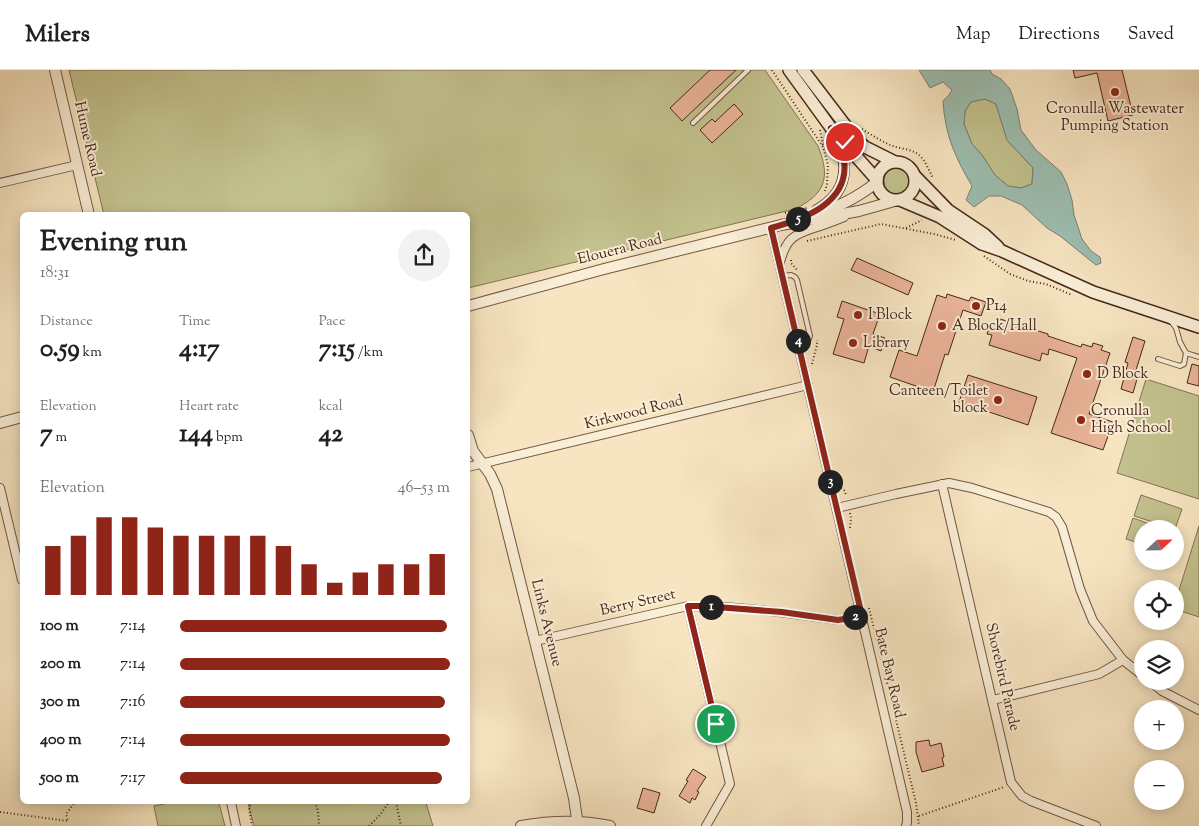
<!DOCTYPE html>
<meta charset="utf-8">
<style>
:root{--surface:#fff;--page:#f2f2f2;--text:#202124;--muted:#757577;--line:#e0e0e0;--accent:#8f2418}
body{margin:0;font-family:"Sorts Mill Goudy",serif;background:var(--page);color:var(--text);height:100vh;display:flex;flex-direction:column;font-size:19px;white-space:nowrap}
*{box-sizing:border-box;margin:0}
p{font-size:16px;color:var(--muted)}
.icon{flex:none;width:28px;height:28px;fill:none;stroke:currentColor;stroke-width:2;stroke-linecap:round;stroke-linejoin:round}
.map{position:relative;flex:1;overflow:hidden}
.drawer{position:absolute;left:20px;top:142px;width:450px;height:592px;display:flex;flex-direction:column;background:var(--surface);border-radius:8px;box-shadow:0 2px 12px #0003}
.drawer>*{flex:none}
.needle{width:32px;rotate:68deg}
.fabs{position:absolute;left:1134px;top:450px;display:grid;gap:10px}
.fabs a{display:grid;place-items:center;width:50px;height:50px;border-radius:50%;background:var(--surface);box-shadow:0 2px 12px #0003;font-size:25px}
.pin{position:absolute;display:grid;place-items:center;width:42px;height:42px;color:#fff;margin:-21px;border:2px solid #fff;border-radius:50%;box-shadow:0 1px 5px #0007}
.km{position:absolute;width:25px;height:25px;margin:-12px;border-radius:50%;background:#222;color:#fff;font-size:14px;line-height:25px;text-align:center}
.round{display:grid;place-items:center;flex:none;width:52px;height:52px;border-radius:26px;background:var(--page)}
.headline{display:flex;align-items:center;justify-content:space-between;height:85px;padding:0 20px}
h1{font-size:28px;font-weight:700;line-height:38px}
.figures{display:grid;grid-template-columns:repeat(3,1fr);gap:8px;height:85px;padding:5px 20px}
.figures div{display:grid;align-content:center}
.figures b{font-size:25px;font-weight:700}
.figures small{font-size:14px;font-weight:400}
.figures p{font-size:14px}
.chart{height:140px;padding:10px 20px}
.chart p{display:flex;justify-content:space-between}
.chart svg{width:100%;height:90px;margin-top:5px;stroke:var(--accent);stroke-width:6}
ul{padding:0 20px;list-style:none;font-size:16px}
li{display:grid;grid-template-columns:80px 60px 1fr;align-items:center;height:38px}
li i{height:12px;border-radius:6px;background:var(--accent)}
header{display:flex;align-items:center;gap:30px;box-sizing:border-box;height:70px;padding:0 25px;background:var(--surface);border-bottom:1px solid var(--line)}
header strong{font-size:24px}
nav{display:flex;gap:28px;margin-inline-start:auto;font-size:18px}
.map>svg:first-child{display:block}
.green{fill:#c3c28e;stroke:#847454}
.water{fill:#9dbfb1;stroke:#7a8274;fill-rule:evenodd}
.building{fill:#ebb499;stroke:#462719}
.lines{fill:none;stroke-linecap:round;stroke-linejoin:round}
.service-casing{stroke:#725643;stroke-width:6}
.minor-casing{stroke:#725643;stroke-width:10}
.tertiary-casing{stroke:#725643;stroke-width:12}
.secondary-casing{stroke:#462719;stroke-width:14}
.path{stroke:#462719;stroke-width:2;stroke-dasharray:1 2.5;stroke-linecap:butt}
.service{stroke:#faeed7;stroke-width:4}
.minor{stroke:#faeed7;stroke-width:8}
.tertiary{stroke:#faeed7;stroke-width:10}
.secondary{stroke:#faeed7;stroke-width:11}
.route-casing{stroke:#fff;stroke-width:10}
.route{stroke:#8f2418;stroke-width:6}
.poi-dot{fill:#8f2418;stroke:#faeed7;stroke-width:2}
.labels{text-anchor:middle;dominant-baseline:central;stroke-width:4;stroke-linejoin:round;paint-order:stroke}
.poi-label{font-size:15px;fill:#462719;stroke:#faeed7;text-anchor:start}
.street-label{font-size:15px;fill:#462719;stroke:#faeed7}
</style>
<header>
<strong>Milers</strong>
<nav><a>Map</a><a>Directions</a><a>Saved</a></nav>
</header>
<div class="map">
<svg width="1199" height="756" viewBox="0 0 1199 756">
<rect width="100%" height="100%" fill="#f7e5c1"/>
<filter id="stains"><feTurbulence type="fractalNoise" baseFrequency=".004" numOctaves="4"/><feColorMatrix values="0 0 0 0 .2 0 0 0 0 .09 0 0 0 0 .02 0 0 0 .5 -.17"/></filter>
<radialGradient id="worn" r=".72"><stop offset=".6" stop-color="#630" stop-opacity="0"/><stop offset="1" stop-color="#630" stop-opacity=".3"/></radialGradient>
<g class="green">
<path d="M 69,0 L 765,0 L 818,76 C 831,108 825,124 795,139 L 468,218 L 468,145 L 104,145 Z"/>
<polygon points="985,29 996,34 1007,70 1033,98 1032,114 1021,118 1008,116 995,105 982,85 972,74 964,54 965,41 971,32"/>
<circle cx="898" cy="111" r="14"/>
<polygon points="1146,309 1199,326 1199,429 1117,403"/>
<polygon points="1141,425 1182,439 1175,459 1134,446"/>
<polygon points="1133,448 1164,459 1142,459 1142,474 1126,469"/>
<polygon points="1199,456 1199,547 1175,539 1175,533"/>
<polygon points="333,732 334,734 340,732 426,733 433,756 254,756 248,733"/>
<polygon points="168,733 219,733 225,756 158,756 154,736"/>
</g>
<path class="water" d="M 919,0 L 990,0 L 992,4 L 1001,9 L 1010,19 L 1017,39 L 1021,60 L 1036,80 L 1061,102 L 1067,114 L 1072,130 L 1074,145 L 1082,169 L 1091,181 L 1100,187 L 1101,193 L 1096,195 L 1060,166 L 1047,158 L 1022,135 L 1001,126 L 989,126 L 974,137 L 966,130 L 972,116 C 955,87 945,65 943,31 L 949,25 L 952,20 L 943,12 L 930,18 ZM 985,29 L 996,34 L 1007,70 L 1033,98 L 1032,114 L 1021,118 L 1008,116 L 995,105 L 982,85 L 972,74 L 964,54 L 965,41 L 971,32 Z"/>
<g class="building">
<polygon points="710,0 736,0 682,51 670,38"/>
<polygon points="1073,0 1122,0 1133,45 1108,51 1097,3 1075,8"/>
<polygon points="734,34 743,44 712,73 700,60 712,49 715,52"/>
<polygon points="857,188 913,213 908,225 851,200"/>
<polygon points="947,224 969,231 971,227 986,232 981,246 963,240 948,285 945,284 933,322 890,307 899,280 917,286 937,225 946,228"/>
<polygon points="842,231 880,244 873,264 885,268 881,281 869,276 864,293 833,284 844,249 837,247"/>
<polygon points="997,248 1048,264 1048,266 1081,277 1082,274 1092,277 1093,273 1103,276 1101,280 1110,283 1089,344 1113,352 1103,380 1051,363 1077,288 1049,279 1048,285 1042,283 1040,291 989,275 992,265 987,264 990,254 995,256"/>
<polygon points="1133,267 1145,271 1136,300 1139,302 1133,323 1121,319 1128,293 1125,292"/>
<polygon points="1192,294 1199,296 1199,316 1187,313"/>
<polygon points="968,305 1037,327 1028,355 959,332"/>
<polygon points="929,670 930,676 941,673 944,687 942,688 944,696 922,702 916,682 916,672"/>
<polygon points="693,699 706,707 697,721 699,722 695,730 692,728 690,733 679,726 688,711 686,710"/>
<polygon points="643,718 660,723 654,743 637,738"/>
</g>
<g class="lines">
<g class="service-casing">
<g id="service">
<polyline points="693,53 748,0"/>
<path d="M 782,206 L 791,205 L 795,207 L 797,210 L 810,266 C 808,273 806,274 799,275"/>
<polyline points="1186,283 1199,287"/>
<polyline points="1158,289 1180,296 1184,294 1186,283 1180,272 1176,258 1170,250"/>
</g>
</g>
<g class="minor-casing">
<g id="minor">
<polyline points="0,113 77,95"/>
<polyline points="771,158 907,742 907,752 906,756"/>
<path d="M 780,192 C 786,170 792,165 814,158 C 824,155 834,151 844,147"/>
<polyline points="468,397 808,315"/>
<polyline points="942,414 1011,712 1022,726 1031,731 1096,756"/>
<polyline points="0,418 22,510"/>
<polyline points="837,438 896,424 949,413 972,418 1049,442 1056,447 1062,457 1080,519 1093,551 1123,590 1142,605"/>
<polyline points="688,536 730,714 706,756"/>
<path d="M 535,571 L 688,536 C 738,536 788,543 838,550"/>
<polyline points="1150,611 1162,621 1199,640"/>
<polyline points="993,630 1099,604 1123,590"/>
<polyline points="231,732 236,756"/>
</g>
</g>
<g class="tertiary-casing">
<g id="tertiary">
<polyline points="55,0 89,145"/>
<path d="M 817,140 C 847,123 850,96 836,67"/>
<path d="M 815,143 C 839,138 858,127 877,112"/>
<polyline points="468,236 604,199 781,155 859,141 898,130"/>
<polyline points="0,353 22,347"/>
<polyline points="468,365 473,381 490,404 497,419 574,728 578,756"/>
<path d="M 521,756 C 549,751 581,750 610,756"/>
</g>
</g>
<g class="secondary-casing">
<g id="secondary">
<polyline points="789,0 831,58 877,110"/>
<polyline points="803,0 855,68 865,77 893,91"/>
<circle cx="896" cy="111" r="19"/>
<polyline points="915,106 948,140 984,164 998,177"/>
<polyline points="900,130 940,147 982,174 1002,181 1093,222 1199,257"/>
</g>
</g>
<g class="path">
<polyline points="772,0 823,77 828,95 827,114 825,121"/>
<path d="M 862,59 C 872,65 882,72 893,76 C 901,79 912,79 919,85 C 926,91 929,101 933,108"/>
<polyline points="820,60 823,75"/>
<polyline points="785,143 807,138"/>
<polyline points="906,158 922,150"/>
<polyline points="807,171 881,154 934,164 956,170"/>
<polyline points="984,186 1010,204 1028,211 1046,214 1072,225"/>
<polyline points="791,190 791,193 797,200"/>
<polyline points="812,294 817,275 817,270"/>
<polyline points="841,418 845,421 846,426"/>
<polyline points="850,443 851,448 850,458"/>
<polyline points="869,538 916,733 919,756"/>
<polyline points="252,732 249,738 252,756"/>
<polyline points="315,732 318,741 319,756"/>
<polyline points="396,732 401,756"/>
<polyline points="0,742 68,751 66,744 75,732"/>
<polyline points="919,746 1004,717"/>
<polyline points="369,756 380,745 389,732"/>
</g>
<use href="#service" class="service"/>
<use href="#minor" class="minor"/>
<use href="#tertiary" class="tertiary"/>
<use href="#secondary" class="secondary"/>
</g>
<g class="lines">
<g class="route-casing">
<path id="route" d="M 716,654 L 688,536 L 703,536 L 782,542 L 838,550 L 862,546 L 771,158 C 804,149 850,133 844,90 C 843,79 837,68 831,58 L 845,72"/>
</g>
<use href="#route" class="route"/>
</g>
<g class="poi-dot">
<circle cx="1115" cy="22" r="5"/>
<circle cx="976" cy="236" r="5"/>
<circle cx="858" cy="245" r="5"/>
<circle cx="942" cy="256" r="5"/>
<circle cx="853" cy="273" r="5"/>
<circle cx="1087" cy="304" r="5"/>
<circle cx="998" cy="330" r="5"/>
<circle cx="1081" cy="350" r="5"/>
</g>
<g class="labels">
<g class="poi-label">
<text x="1115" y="39" text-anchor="middle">Cronulla Wastewater<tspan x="1115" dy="17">Pumping Station</tspan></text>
<text x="986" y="236">P14</text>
<text x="868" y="245">I Block</text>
<text x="952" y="256">A Block/Hall</text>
<text x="863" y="273">Library</text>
<text x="1097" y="304">D Block</text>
<text x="988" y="321" text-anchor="end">Canteen/Toilet<tspan x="988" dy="17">block</tspan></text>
<text x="1091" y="341">Cronulla<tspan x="1091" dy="17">High School</tspan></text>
</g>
<g class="street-label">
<text transform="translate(87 69) rotate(77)">Hume Road</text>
<text transform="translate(620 180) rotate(-14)">Elouera Road</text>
<text transform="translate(634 343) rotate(-14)">Kirkwood Road</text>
<text transform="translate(638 533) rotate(-13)">Berry Street</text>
<text transform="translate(546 553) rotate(76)">Links Avenue</text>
<text transform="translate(889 603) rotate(77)">Bate Bay Road</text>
<text transform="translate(1002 607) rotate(77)">Shorebird Parade</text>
</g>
</g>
<rect width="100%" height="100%" filter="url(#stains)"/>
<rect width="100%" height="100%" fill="url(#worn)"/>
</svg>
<div class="fabs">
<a><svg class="needle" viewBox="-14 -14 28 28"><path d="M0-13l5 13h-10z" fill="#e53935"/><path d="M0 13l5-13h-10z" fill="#757577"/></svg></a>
<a><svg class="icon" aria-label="locate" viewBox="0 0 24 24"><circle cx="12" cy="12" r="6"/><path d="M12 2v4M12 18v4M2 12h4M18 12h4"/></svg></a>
<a><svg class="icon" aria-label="layers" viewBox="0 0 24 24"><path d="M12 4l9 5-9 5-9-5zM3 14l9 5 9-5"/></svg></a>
<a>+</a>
<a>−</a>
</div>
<div class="pin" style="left:716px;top:654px;background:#1e9e55"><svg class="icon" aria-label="arrive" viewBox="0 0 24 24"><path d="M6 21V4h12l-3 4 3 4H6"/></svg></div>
<div class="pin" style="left:845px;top:72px;background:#d93025"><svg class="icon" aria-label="check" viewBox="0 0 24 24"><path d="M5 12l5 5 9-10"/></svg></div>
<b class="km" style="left:711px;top:537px">1</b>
<b class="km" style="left:855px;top:547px">2</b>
<b class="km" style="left:830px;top:412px">3</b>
<b class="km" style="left:798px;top:271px">4</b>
<b class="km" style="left:798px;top:149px">5</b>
<section class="drawer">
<div class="headline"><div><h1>Evening run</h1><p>18:31</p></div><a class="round"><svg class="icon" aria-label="share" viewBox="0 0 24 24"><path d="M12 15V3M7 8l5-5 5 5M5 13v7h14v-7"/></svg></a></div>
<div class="figures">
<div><p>Distance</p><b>0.59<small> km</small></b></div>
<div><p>Time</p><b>4:17</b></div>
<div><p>Pace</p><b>7:15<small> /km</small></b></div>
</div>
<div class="figures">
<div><p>Elevation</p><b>7<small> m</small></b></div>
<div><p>Heart rate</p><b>144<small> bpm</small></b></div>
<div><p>kcal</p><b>42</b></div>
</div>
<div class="chart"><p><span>Elevation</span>46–53 m</p>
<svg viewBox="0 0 160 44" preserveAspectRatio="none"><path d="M5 44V20M15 44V15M25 44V6M35 44V6M45 44V11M55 44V15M65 44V15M75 44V15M85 44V15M95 44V20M105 44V29M115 44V38M125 44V33M135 44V29M145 44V29M155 44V24"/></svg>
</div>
<ul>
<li><b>100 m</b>7:14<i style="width:99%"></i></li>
<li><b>200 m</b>7:14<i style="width:100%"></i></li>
<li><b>300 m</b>7:16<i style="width:98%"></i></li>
<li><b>400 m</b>7:14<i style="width:100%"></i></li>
<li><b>500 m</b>7:17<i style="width:97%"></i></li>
</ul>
</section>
</div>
